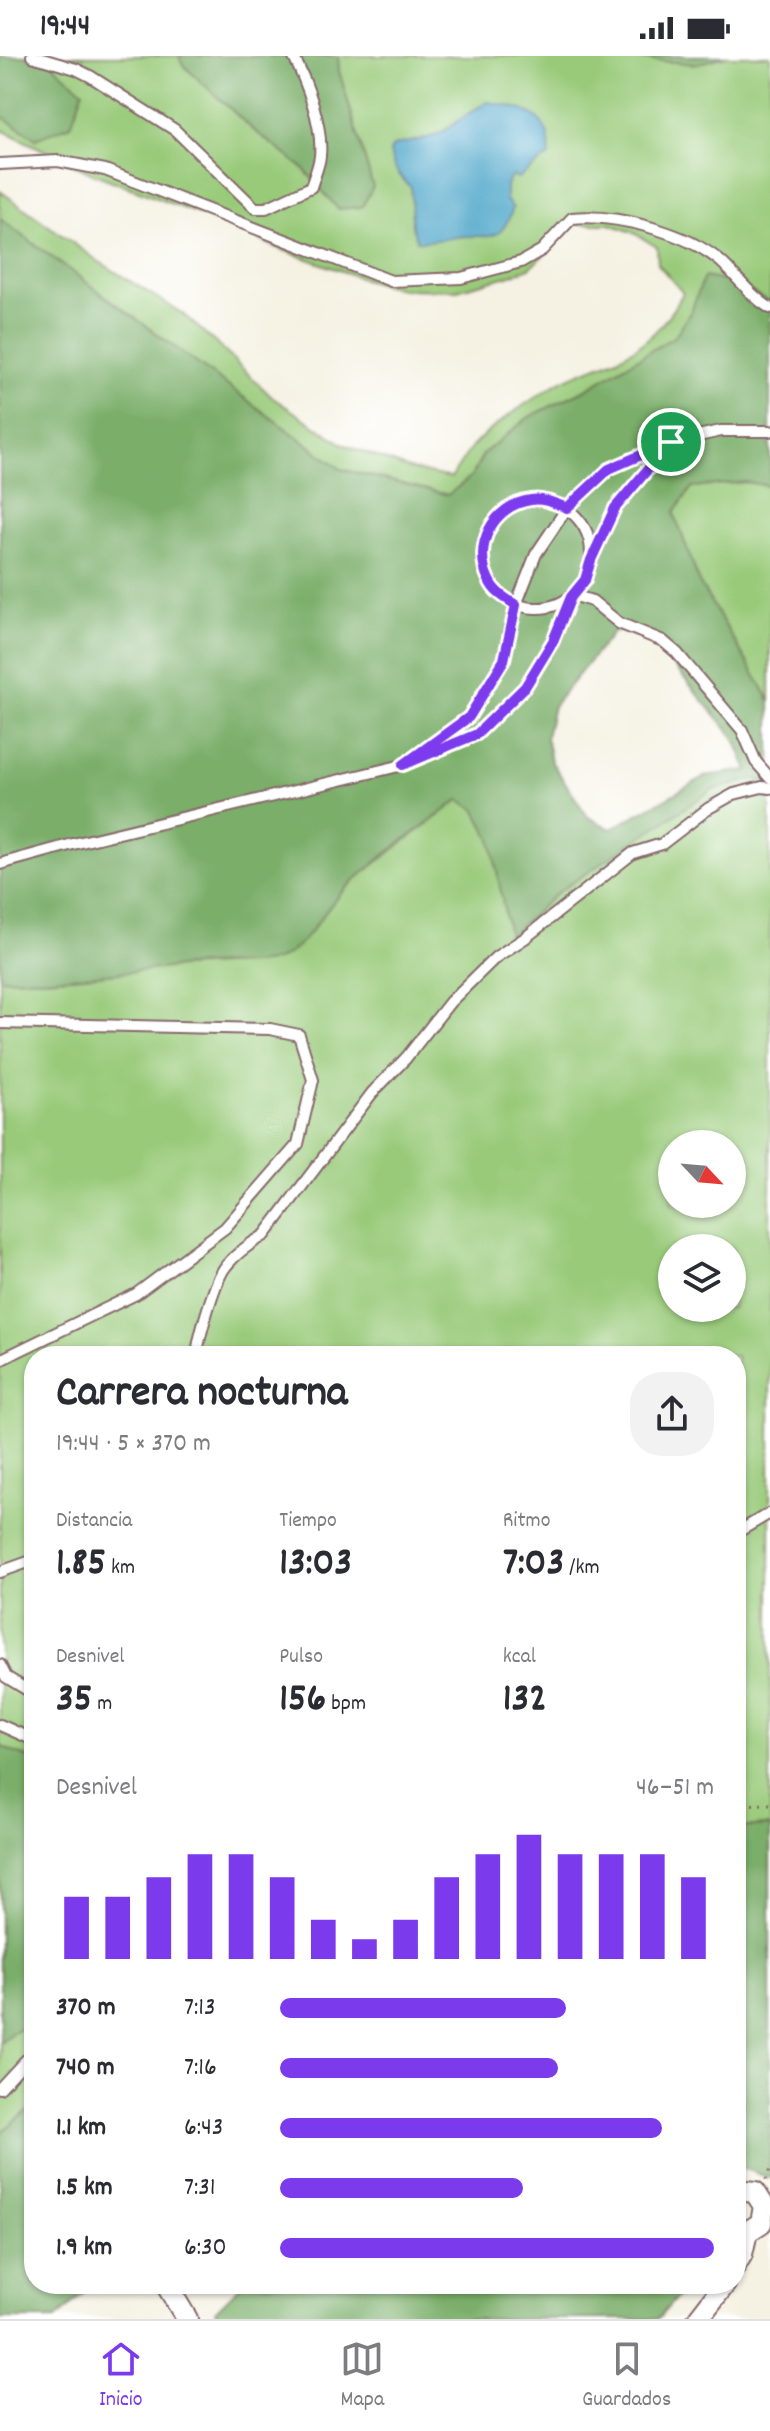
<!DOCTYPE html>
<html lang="es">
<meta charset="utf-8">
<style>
:root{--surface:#fff;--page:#f2f2f3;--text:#2b2b33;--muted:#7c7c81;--line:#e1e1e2;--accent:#7c3aed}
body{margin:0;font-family:Dekko,sans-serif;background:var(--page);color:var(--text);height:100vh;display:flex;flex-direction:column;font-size:30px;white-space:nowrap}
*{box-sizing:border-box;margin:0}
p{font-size:26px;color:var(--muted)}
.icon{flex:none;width:44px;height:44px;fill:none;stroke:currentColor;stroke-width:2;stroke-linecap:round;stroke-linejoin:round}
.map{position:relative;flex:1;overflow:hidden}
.details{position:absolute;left:24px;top:1290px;width:722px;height:948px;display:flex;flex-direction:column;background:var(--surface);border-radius:32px;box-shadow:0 2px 6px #0004}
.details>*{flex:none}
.needle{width:52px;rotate:116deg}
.fabs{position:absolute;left:658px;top:1074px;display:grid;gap:16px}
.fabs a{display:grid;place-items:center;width:88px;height:88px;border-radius:50%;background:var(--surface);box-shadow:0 2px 6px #0004;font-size:40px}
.pin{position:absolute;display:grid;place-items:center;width:68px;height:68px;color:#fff;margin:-34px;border:4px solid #fff;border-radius:50%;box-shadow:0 2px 8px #0007}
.round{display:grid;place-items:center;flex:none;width:84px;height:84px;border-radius:32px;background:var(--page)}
.summary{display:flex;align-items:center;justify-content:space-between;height:136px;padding:0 32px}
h1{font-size:44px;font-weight:700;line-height:60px}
.stats{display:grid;grid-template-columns:repeat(3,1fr);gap:12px;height:136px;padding:8px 32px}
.stats div{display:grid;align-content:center}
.stats b{font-size:40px;font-weight:700}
.stats small{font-size:22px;font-weight:400}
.stats p{font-size:22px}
.chart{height:224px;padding:16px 32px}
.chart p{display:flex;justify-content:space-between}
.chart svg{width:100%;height:144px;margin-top:8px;stroke:var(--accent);stroke-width:6}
ul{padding:0 32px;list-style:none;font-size:26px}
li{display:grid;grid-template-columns:128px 96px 1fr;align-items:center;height:60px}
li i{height:20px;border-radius:10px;background:var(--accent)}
.status{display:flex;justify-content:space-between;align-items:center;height:56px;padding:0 40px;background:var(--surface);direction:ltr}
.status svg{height:22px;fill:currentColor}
.dock{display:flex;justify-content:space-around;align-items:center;height:112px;border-top:2px solid var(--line);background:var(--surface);font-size:22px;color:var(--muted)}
.dock a{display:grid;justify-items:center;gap:4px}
.dock .selected{color:var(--accent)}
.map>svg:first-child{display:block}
.green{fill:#99ca79;stroke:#727452;stroke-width:2;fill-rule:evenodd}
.forest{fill:#7aae69;stroke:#62664a;stroke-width:2;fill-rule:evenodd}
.water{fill:#4ba5c9;stroke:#4a627a;stroke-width:2}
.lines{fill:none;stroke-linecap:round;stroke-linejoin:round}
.service-casing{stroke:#86696b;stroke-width:14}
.minor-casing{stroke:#86696b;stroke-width:24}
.path{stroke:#86696b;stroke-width:3;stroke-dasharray:2 6;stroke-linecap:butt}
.service{stroke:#fff;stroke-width:10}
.minor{stroke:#fff;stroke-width:20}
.route-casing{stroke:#fff;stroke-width:16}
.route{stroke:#7c3aed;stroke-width:10}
</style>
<div class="status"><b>19:44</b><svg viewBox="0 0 49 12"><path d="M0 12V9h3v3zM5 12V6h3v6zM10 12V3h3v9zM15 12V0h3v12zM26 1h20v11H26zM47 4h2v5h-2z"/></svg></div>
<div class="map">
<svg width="770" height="2263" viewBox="0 0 770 2263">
<rect width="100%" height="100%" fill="#fff"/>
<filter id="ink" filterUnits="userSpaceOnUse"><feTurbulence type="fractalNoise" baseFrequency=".0125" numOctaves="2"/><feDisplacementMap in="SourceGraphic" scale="16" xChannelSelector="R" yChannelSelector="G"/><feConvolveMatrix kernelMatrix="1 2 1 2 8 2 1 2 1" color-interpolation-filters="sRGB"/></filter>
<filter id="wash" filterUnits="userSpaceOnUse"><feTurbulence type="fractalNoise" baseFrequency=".006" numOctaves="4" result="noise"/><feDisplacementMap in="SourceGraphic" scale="32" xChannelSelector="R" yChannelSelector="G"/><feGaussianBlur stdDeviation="1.8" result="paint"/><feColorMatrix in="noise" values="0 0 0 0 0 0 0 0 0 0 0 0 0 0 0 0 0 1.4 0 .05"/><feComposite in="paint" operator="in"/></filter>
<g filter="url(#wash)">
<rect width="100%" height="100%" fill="#f5f2e3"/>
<g class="green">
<path d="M 43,0 L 179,0 L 182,8 L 251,72 L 304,113 L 338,153 L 373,131 L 339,15 L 338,0 L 604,0 L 696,8 L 726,0 L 770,0 L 770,246 L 704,221 L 691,255 L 675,280 L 586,333 L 529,361 L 484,397 L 472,420 L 448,439 L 341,413 L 0,163 L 0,135 L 98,205 L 183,258 L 219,290 L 273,342 L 343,388 L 409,413 L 451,422 C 458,412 464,401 472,391 C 491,370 531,344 556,328 C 575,317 594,312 613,304 C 648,288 664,270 683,237 L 658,208 L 657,191 L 632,176 L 610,168 L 576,168 L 530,212 L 508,220 L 457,234 L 401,233 L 367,224 L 280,193 L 227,169 L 89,116 L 0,73 L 0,59 L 36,83 Z"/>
<polygon points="746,426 770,430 770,644 700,528 674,457 692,431"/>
<path d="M 754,723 L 770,726 L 770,1770 L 736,1772 L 736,1300 L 34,1300 L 34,1705 L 0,1690 L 0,922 L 49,923 L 143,913 L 245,908 L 304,881 L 341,837 L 366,815 L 459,744 L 475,753 L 491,783 L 510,879 L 558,836 L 712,734 ZM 672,1088 L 732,1088 L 732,1148 L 672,1148 ZM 672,1192 L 732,1192 L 732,1252 L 672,1252 Z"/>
<polygon points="34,1965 34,2050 0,2077 0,1986 14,1975"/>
</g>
<g class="forest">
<polygon points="0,0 43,0 83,35 71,69 36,83 0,59"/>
<polygon points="179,0 338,0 339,15 373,131 362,151 338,153 304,113 251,72 182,8"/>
<polygon points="604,0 726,0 696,8"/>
<path d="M 0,163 L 341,413 L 448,439 L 472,420 L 484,397 L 529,361 L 586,333 L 675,280 L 691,255 L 704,221 L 735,227 L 770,246 L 770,430 L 746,426 L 692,431 L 674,457 L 700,528 L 770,644 L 770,726 L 754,723 L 712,734 L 558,836 L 509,880 L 491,783 L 475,753 L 459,744 C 420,773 378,801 343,835 C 322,856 307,889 281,902 C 261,912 224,907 202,909 C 134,914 68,925 0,922 ZM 615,574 L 652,584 L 734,681 L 748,714 L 706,720 L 611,773 L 588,761 L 551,705 L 546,681 L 553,650 Z"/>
<polygon points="0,1690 34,1705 34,1965 14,1975 0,1986"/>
<polygon points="770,1770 770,2122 745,2113 736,2115 736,1772"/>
<polygon points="34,2050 34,2228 93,2228 56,2263 0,2263 0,2077"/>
<polygon points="242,2228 688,2228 658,2263 220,2263 215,2255"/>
</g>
<path class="water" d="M 488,46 C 522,51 554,58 549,100 L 518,122 L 512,120 L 506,129 L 506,144 L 513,152 C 499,192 489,176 456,181 C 442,183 432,186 417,185 L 412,171 L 411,131 C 399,121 393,111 390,96 L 393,90 C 408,85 424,85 438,78 C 455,69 470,54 488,46 Z"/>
</g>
<g filter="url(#ink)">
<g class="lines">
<g class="service-casing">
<g id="service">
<path d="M 32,0 L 76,13 L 90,20 L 175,74 L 255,152 L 266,152 L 311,131 C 314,121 319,110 320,100 C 323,70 307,26 293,0"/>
<path d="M 0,108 L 58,105 L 105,114 L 391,225 L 461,222 L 521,206 L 542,194 L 572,162 C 616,158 686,176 720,205 C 737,220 750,240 770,252"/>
<circle cx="537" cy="498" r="54"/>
<polyline points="592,503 615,452 671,386 721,375 770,375"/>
<polyline points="573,539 592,545 619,567 663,585 677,597 742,674 756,706 770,722"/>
<polyline points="418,698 469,661 504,604 516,549 536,498 567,452 609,413 671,386"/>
<polyline points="0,808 73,788 403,709 477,678 525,631 553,585 571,541"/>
<polyline points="0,967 270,973 299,979 313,1024 298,1088 225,1172 136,1238 0,1304"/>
<path d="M 197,1300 C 198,1283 215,1223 226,1210 C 236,1197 251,1187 265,1179 L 372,1037 L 406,1002 L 450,946 L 496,901 L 525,882 L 633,797 L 662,788 L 709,752 L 734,738 L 762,731 L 770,732"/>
<polyline points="736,1477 770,1457"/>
<polyline points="0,1516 34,1504"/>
<polyline points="0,1609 6,1621 34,1638"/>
<polyline points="0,1669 34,1684"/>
<polyline points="0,2032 26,2004 34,2001"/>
</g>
</g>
<g class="minor-casing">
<g id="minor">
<polyline points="736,2134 755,2136 764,2150 761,2167 747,2176 742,2198 736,2208"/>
<polyline points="166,2228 187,2263"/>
<polyline points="698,2263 725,2228"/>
</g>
</g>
<g class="path">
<polyline points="736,1749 770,1748"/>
<polyline points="766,2124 770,2113"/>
</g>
<use href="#service" class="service"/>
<use href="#minor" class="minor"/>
</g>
</g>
<g class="lines" filter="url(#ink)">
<g class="route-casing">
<path id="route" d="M 671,386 L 615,452 L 591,504 L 585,524 L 571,541 L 553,585 L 525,631 L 477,678 L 403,709 L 469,661 L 504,604 L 516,549 C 505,542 494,536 489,524 C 472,490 493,449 531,444 C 544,442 556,448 567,452 L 609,413 Z"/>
</g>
<use href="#route" class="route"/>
</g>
</svg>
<div class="fabs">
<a><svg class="needle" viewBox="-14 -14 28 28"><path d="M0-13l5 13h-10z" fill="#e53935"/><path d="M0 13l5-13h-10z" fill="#7c7c81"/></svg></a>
<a><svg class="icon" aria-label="layers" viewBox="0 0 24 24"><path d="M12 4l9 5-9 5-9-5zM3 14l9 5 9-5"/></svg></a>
</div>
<div class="pin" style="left:671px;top:386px;background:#1e9e55"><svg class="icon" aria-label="arrive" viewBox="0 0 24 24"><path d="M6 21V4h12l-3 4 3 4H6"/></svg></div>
<section class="details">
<div class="summary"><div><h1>Carrera nocturna</h1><p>19:44 · 5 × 370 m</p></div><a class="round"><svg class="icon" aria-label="share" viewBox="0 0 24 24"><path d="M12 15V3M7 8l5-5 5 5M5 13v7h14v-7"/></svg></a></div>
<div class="stats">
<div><p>Distancia</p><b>1.85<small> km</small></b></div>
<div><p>Tiempo</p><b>13:03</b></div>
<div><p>Ritmo</p><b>7:03<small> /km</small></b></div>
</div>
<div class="stats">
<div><p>Desnivel</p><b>35<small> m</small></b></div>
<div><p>Pulso</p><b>156<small> bpm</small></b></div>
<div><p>kcal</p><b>132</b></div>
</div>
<div class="chart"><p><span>Desnivel</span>46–51 m</p>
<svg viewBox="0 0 160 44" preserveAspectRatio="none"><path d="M5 44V25M15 44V25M25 44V19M35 44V12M45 44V12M55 44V19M65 44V32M75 44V38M85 44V32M95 44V19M105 44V12M115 44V6M125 44V12M135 44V12M145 44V12M155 44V19"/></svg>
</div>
<ul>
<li><b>370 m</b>7:13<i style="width:66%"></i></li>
<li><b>740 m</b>7:16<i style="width:64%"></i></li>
<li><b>1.1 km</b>6:43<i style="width:88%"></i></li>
<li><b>1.5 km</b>7:31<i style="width:56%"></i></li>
<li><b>1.9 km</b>6:30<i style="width:100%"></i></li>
</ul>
</section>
</div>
<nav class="dock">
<a class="selected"><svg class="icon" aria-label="home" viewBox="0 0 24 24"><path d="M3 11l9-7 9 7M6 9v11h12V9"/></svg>Inicio</a>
<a><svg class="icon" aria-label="map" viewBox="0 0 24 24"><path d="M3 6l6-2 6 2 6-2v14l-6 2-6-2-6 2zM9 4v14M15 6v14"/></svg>Mapa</a>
<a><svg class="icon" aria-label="saved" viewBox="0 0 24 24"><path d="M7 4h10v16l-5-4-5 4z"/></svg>Guardados</a>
</nav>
